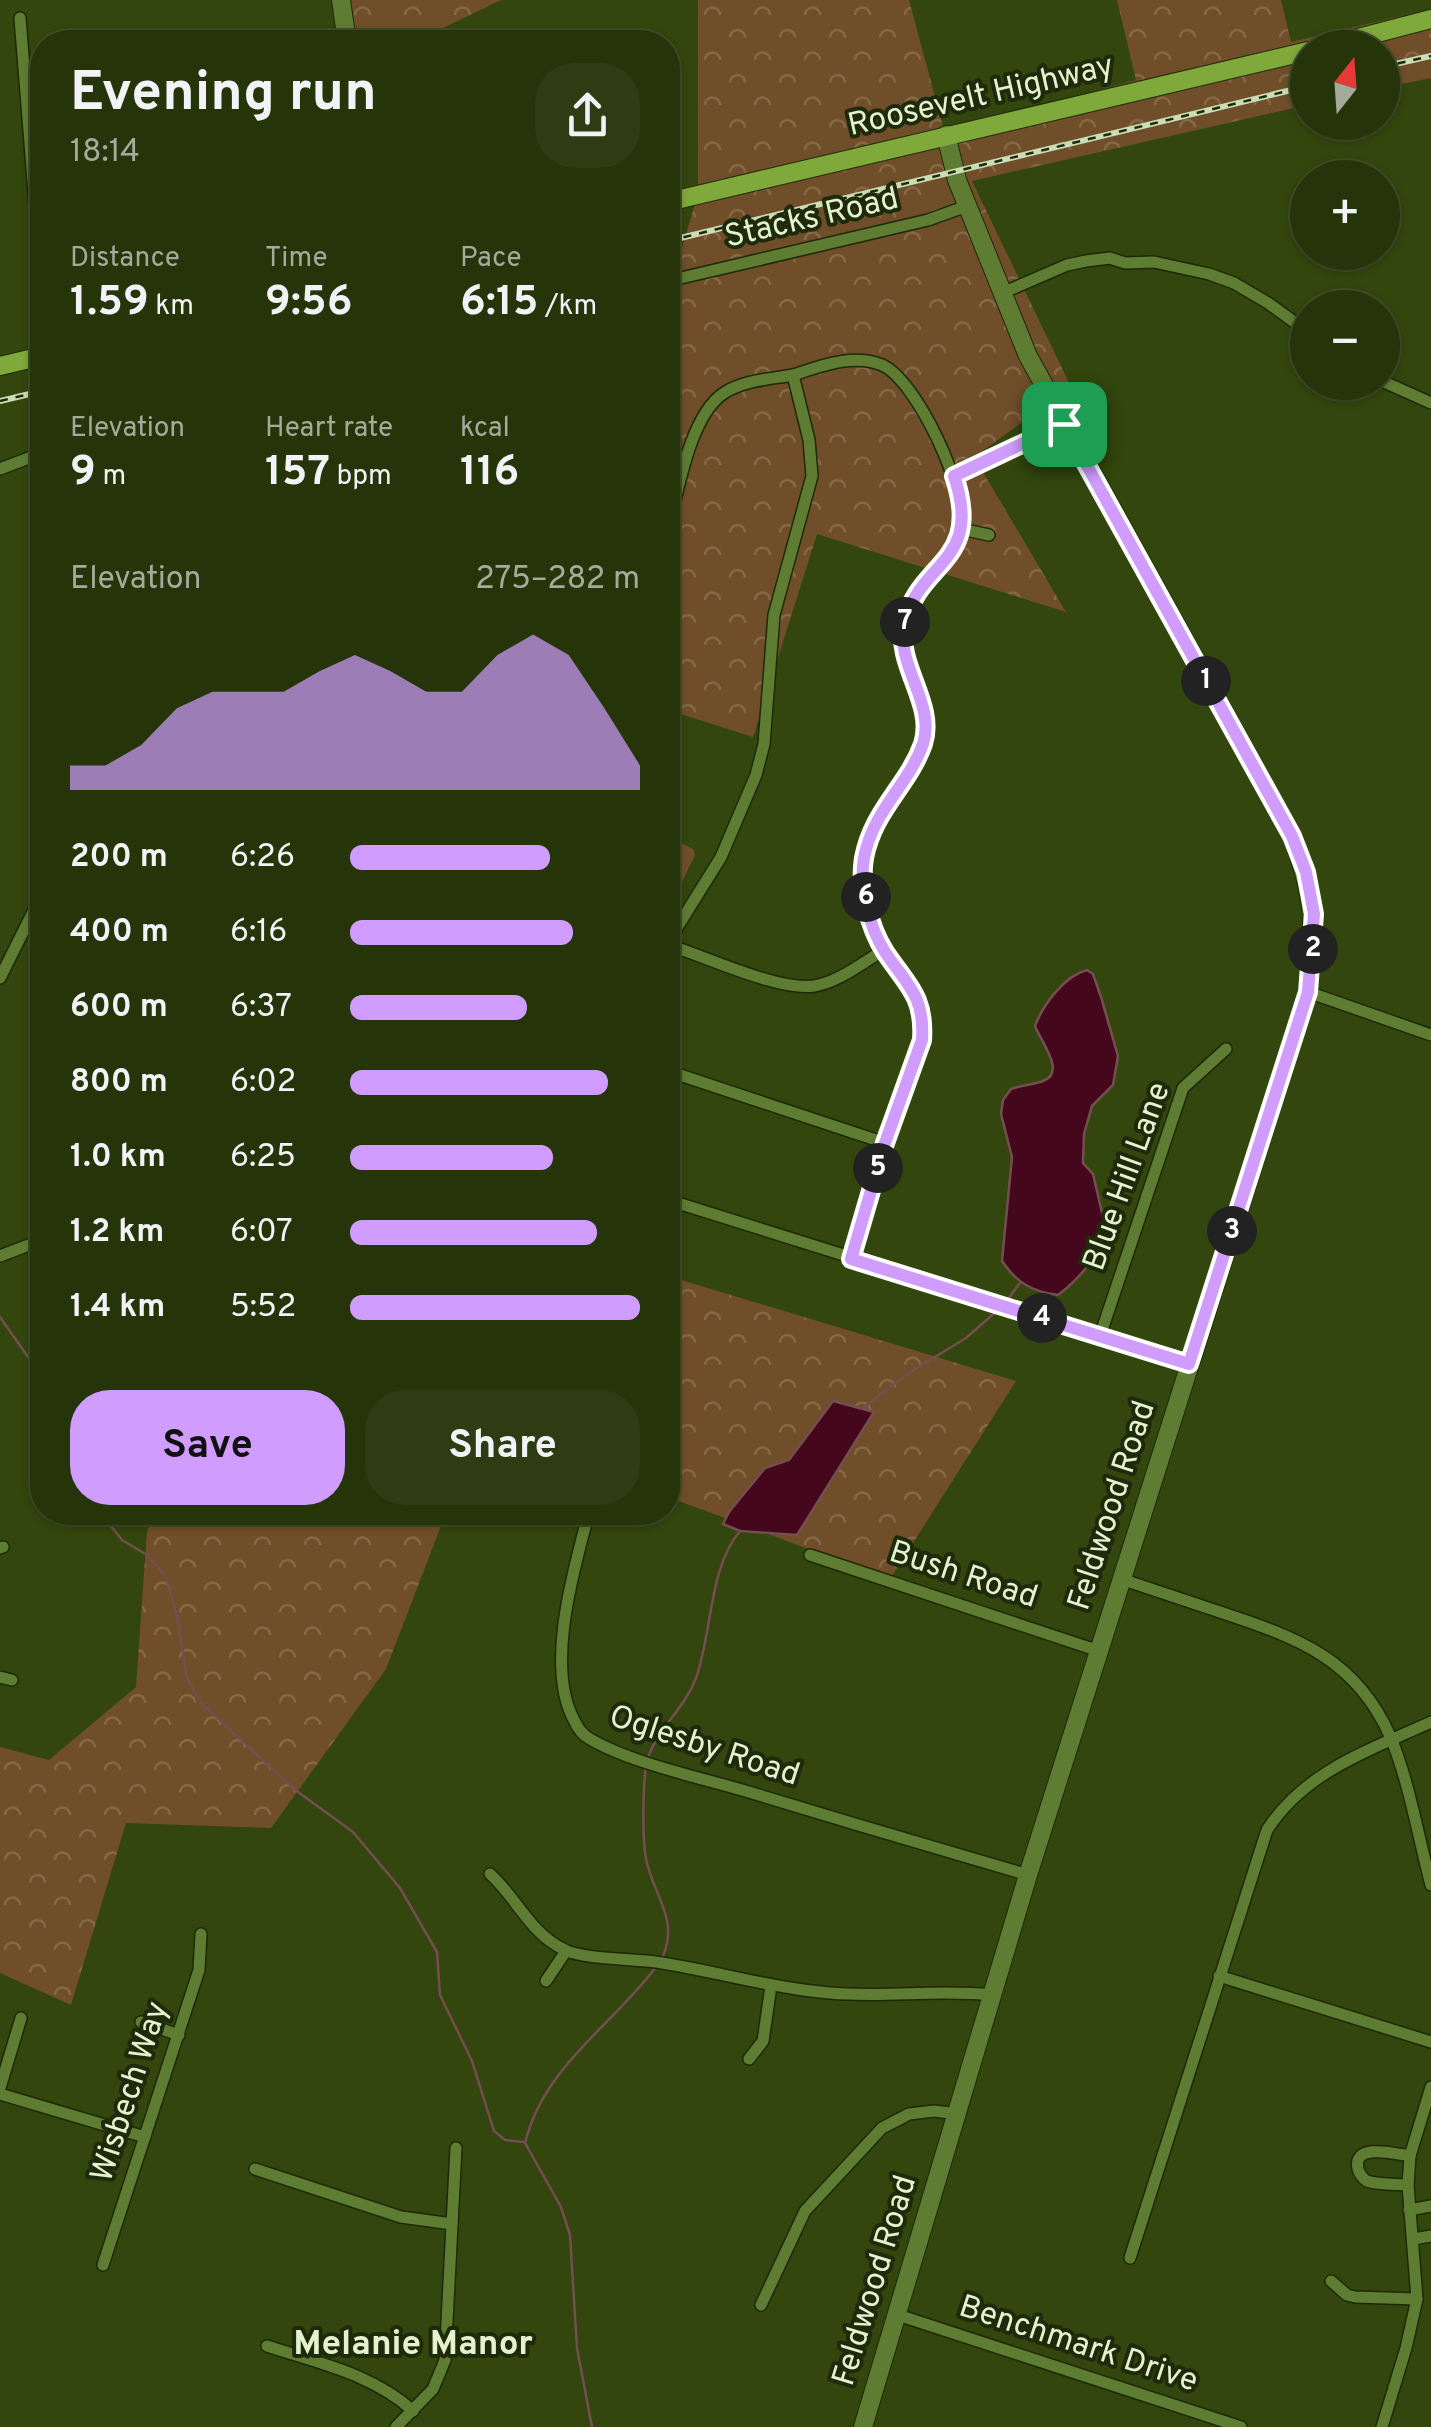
<!DOCTYPE html>
<meta charset="utf-8">
<style>
:root{--surface:#26340a;--page:#2e3c13;--text:#f1f3f6;--muted:#a4aa9c;--line:#424f2b;--accent:#d09dfe}
body{margin:0;font-family:Overpass,sans-serif;background:var(--page);color:var(--text);height:100vh;display:flex;flex-direction:column;font-size:38px;white-space:nowrap}
*{box-sizing:border-box;margin:0}
p{font-size:32px;color:var(--muted)}
.icon{flex:none;width:55px;height:55px;fill:none;stroke:currentColor;stroke-width:2;stroke-linecap:round;stroke-linejoin:round}
.map{position:relative;flex:1;overflow:hidden}
.details{position:absolute;left:30px;top:30px;width:650px;height:1495px;display:flex;flex-direction:column;background:var(--surface);border-radius:40px;box-shadow:0 2px 8px #0004,0 0 0 2px var(--line)}
.details>*{flex:none}
.needle{width:65px;rotate:17deg}
.fabs{position:absolute;left:1290px;top:30px;display:grid;gap:20px}
.fabs a{display:grid;place-items:center;width:110px;height:110px;border-radius:50%;background:var(--surface);box-shadow:0 2px 8px #0004,0 0 0 2px var(--line);font-size:50px}
.pin{position:absolute;display:grid;place-items:center;width:85px;height:85px;color:#fff;margin:-42px;border-radius:20px;box-shadow:0 5px 15px #0006}
.km{position:absolute;width:50px;height:50px;margin:-25px;border-radius:50%;background:#222;color:#fff;font-size:28px;line-height:50px;text-align:center}
.round{display:grid;place-items:center;flex:none;width:105px;height:105px;border-radius:40px;background:var(--page)}
.summary{display:flex;align-items:center;justify-content:space-between;height:170px;padding:0 40px}
h1{font-size:55px;font-weight:700;line-height:75px}
.metrics{display:grid;grid-template-columns:repeat(3,1fr);gap:15px;height:170px;padding:10px 40px}
.metrics div{display:grid;align-content:center}
.metrics b{font-size:42px;font-weight:700}
.metrics small{font-size:28px;font-weight:400}
.metrics p{font-size:28px}
.chart{height:280px;padding:20px 40px}
.chart p{display:flex;justify-content:space-between}
.chart svg{width:100%;height:180px;margin-top:10px;fill:var(--accent);opacity:.7}
.action{display:flex;gap:20px;margin-top:auto;padding:20px 40px}
.action a{flex:1;height:115px;border-radius:40px;background:var(--accent);color:#111;font-size:40px;font-weight:700;line-height:115px;text-align:center}
.action a+a{background:var(--page);color:var(--text)}
ul{padding:0 40px;list-style:none;font-size:32px}
li{display:grid;grid-template-columns:160px 120px 1fr;align-items:center;height:75px}
li i{height:25px;border-radius:12px;background:var(--accent)}
.map>svg:first-child{display:block}
.forest{fill:url(#forest-crowns)}
.park{fill:url(#park-tufts)}
.water{fill:#45071c;stroke:#744e51;stroke-width:2.5}
.lines{fill:none;stroke-linecap:round;stroke-linejoin:round}
.stream{stroke:#744e51;stroke-width:2.5}
.street-casing{stroke:#1c2a04;stroke-width:14}
.secondary-casing{stroke:#1c2a04;stroke-width:20}
.primary-casing{stroke:#1c2a04;stroke-width:20}
.street{stroke:#5f7c33;stroke-width:11}
.secondary{stroke:#5f7c33;stroke-width:18}
.primary{stroke:#80a93b;stroke-width:18}
.rail-casing{stroke:#cbddb5;stroke-width:6}
.rail{stroke:#1e2a0b;stroke-width:2.5;stroke-dasharray:8;stroke-linecap:butt}
.route-casing{stroke:#fff;stroke-width:20}
.route{stroke:#d09dfe;stroke-width:12}
.labels{text-anchor:middle;dominant-baseline:central;stroke-width:8;stroke-linejoin:round;paint-order:stroke}
.street-label{font-size:32px;fill:#e2f3ce;stroke:#1e2a0b}
.neighbourhood-label{font-size:35px;font-weight:bold;fill:#e2f3ce;stroke:#1e2a0b}
</style>
<div class="map">
<svg width="1431" height="2427" viewBox="0 0 1431 2427">
<defs>
<pattern id="forest-crowns" width="20" height="18" patternUnits="userSpaceOnUse" patternTransform="scale(2.5)"><rect width="20" height="18" fill="#704e29"/><path d="M2 6a3 3 0 1 1 6 0M12 15a3 3 0 1 1 6 0" fill="none" stroke="#846847"/></pattern>
<pattern id="park-tufts" width="24" height="20" patternUnits="userSpaceOnUse" patternTransform="scale(2.5)"><rect width="24" height="20" fill="#704e29"/><path d="M3 7l-1-3M5 7V3M7 7l1-3M15 17l-1-3M17 17v-4M19 17l1-3" fill="none" stroke="#846847"/></pattern>
</defs>
<rect width="100%" height="100%" fill="#32460d"/>
<g class="forest">
<polygon points="346,0 501,0 414,42 354,42"/>
<polygon points="698,0 909,0 944,130 1136,80 1117,0 1281,0 1291,42 1431,9 1431,78 1383,88 1382,48 1308,48 1307,105 972,181 1071,387 974,457 1066,612 817,534 753,737 668,710 668,294 698,194"/>
<polygon points="668,1276 1016,1381 890,1579 668,1497"/>
<polygon points="157,1512 446,1513 386,1669 271,1828 126,1823 71,2005 0,1973 0,1747 49,1760 136,1687 147,1531"/>
</g>
<polygon class="park" points="679,842 693,849 695,855 678,890 672,893 668,891 668,856 673,844"/>
<g class="water">
<path d="M 1087,970 L 1093,974 L 1101,997 L 1118,1056 L 1113,1085 L 1092,1106 L 1084,1134 L 1083,1163 L 1093,1174 L 1107,1234 C 1093,1260 1082,1277 1058,1295 C 1032,1292 1016,1282 1002,1261 L 1012,1157 L 1001,1114 L 1003,1100 L 1011,1089 C 1022,1085 1033,1085 1043,1081 C 1067,1073 1040,1040 1035,1026 C 1043,1005 1064,976 1087,970 Z"/>
<polygon points="833,1401 874,1412 797,1535 740,1531 723,1524 729,1512 765,1468 789,1460"/>
</g>
<g class="lines">
<g class="stream">
<polyline points="1008,1299 1020,1283"/>
<polyline points="0,1317 42,1377"/>
<polyline points="863,1408 907,1374 966,1338 998,1310"/>
<polyline points="100,1512 122,1540 147,1555 166,1577 178,1620 187,1678 201,1703 294,1789 353,1832 400,1888 437,1952 440,1995 472,2061 494,2131 505,2140 523,2142"/>
<path d="M 648,1757 C 659,1727 685,1708 696,1678 C 712,1634 709,1567 740,1531"/>
<path d="M 646,1765 C 643,1788 642,1837 646,1859 C 653,1895 679,1918 663,1956"/>
<path d="M 592,2427 L 577,2348 L 570,2235 L 561,2207 L 525,2143 C 544,2066 611,2027 656,1967"/>
</g>
<g class="street-casing">
<g id="street">
<polyline points="20,18 42,293"/>
<polyline points="668,281 928,220 967,206"/>
<polyline points="1000,294 1067,265 1086,261 1110,258 1125,263 1154,262 1209,274 1234,283 1268,303 1308,332"/>
<path d="M 793,375 C 821,366 853,353 882,365 C 917,380 969,493 961,530 C 953,569 906,592 903,634 C 900,671 935,708 922,745 C 907,790 868,813 863,866 C 860,893 870,930 886,952 C 908,985 925,997 922,1040 L 885,1143 L 851,1259"/>
<polyline points="1382,381 1431,403"/>
<polyline points="0,469 42,453"/>
<polyline points="954,476 1064,424"/>
<polyline points="961,529 989,535"/>
<path d="M 668,530 C 678,491 690,415 724,393 C 744,380 771,379 793,375 L 809,440 L 812,476 L 774,615 L 764,744 L 756,775 L 721,857 L 668,942"/>
<path d="M 668,941 L 677,948 C 711,959 780,991 814,986 C 839,982 862,963 884,950"/>
<polyline points="0,978 42,894"/>
<polyline points="1308,992 1431,1035"/>
<polyline points="668,1071 885,1143"/>
<polyline points="668,1200 1189,1363"/>
<polyline points="0,1256 42,1240"/>
<polyline points="1100,1336 1183,1088 1226,1049"/>
<path d="M 589,1512 C 574,1569 544,1668 575,1722 C 578,1729 583,1735 590,1739 C 629,1762 697,1777 742,1790 C 837,1819 933,1847 1028,1875"/>
<polyline points="0,1548 3,1547"/>
<polyline points="810,1555 1099,1651"/>
<path d="M 1121,1579 C 1155,1590 1189,1602 1223,1613 C 1298,1638 1356,1659 1390,1736 C 1408,1777 1419,1840 1431,1885"/>
<polyline points="0,1677 12,1680"/>
<path d="M 490,1874 C 517,1898 530,1934 565,1950 C 582,1959 634,1959 656,1962 C 715,1971 771,1988 830,1993 C 884,1998 938,1989 992,1995"/>
<polyline points="1219,1976 1431,2042"/>
<polyline points="546,1981 566,1951"/>
<polyline points="141,2022 179,2035"/>
<polyline points="749,2059 763,2041 771,1986"/>
<polyline points="0,2088 21,2018"/>
<polyline points="0,2094 145,2137"/>
<polyline points="255,2169 401,2217 452,2224"/>
<path d="M 1408,2185 C 1396,2184 1378,2185 1367,2181 C 1363,2179 1359,2173 1358,2169 C 1352,2142 1397,2154 1410,2156"/>
<polyline points="1409,2210 1431,2206"/>
<polyline points="1414,2239 1431,2236"/>
<path d="M 1130,2258 L 1267,1830 C 1305,1771 1370,1750 1431,1722"/>
<polyline points="103,2265 199,1970 201,1934"/>
<polyline points="1331,2281 1347,2295 1355,2297 1417,2299"/>
<polyline points="761,2305 805,2211 882,2128 909,2114 934,2111 958,2114"/>
<polyline points="898,2315 1241,2427"/>
<path d="M 267,2346 C 318,2363 373,2374 413,2411"/>
<polyline points="396,2427 433,2389 445,2360 456,2148"/>
<polyline points="1382,2427 1406,2348 1417,2299 1408,2185 1410,2156 1431,2087"/>
</g>
</g>
<g class="secondary-casing">
<g id="secondary">
<polyline points="341,0 347,42"/>
<path d="M 863,2427 L 1028,1875 L 1308,992 C 1315,926 1316,900 1292,836 L 1028,356 L 957,180 L 946,135"/>
</g>
</g>
<g class="primary-casing">
<g id="primary">
<polyline points="1320,48 1431,19"/>
<polyline points="668,202 1308,51"/>
<polyline points="0,366 42,356"/>
</g>
</g>
<use href="#street" class="street"/>
<use href="#secondary" class="secondary"/>
<use href="#primary" class="primary"/>
<g class="rail-casing">
<g id="rail">
<polyline points="1382,67 1431,56"/>
<polyline points="668,241 1308,86"/>
<polyline points="0,401 42,391"/>
</g>
</g>
<use href="#rail" class="rail"/>
</g>
<g class="lines">
<g class="route-casing">
<path id="route" d="M 1064,424 L 1292,836 L 1306,872 L 1314,914 L 1308,992 L 1189,1364 L 851,1259 L 885,1143 L 922,1040 C 925,996 907,985 885,952 C 869,927 859,887 864,858 C 873,810 908,786 923,744 C 936,704 896,666 904,625 C 918,560 984,564 954,476 Z"/>
</g>
<use href="#route" class="route"/>
</g>
<g class="labels">
<g class="street-label">
<text transform="translate(981 97) rotate(-13)">Roosevelt Highway</text>
<text transform="translate(812 219) rotate(-13)">Stacks Road</text>
<text transform="translate(1128 1177) rotate(-70)">Blue Hill Lane</text>
<text transform="translate(1113 1506) rotate(-72)">Feldwood Road</text>
<text transform="translate(963 1576) rotate(18)">Bush Road</text>
<text transform="translate(704 1747) rotate(18)">Oglesby Road</text>
<text transform="translate(131 2092) rotate(-72)">Wisbech Way</text>
<text transform="translate(876 2281) rotate(-73)">Feldwood Road</text>
<text transform="translate(1078 2345) rotate(18)">Benchmark Drive</text>
</g>
<g class="neighbourhood-label">
<text x="413" y="2345">Melanie Manor</text>
</g>
</g>
</svg>
<div class="fabs">
<a><svg class="needle" viewBox="-14 -14 28 28"><path d="M0-13l5 13h-10z" fill="#e53935"/><path d="M0 13l5-13h-10z" fill="#a4aa9c"/></svg></a>
<a>+</a>
<a>−</a>
</div>
<div class="pin" style="left:1064px;top:424px;background:#1e9e55"><svg class="icon" aria-label="arrive" viewBox="0 0 24 24"><path d="M6 21V4h12l-3 4 3 4H6"/></svg></div>
<b class="km" style="left:1206px;top:681px">1</b>
<b class="km" style="left:1313px;top:949px">2</b>
<b class="km" style="left:1232px;top:1231px">3</b>
<b class="km" style="left:1042px;top:1318px">4</b>
<b class="km" style="left:878px;top:1168px">5</b>
<b class="km" style="left:866px;top:897px">6</b>
<b class="km" style="left:905px;top:622px">7</b>
<section class="details">
<div class="summary"><div><h1>Evening run</h1><p>18:14</p></div><a class="round"><svg class="icon" aria-label="share" viewBox="0 0 24 24"><path d="M12 15V3M7 8l5-5 5 5M5 13v7h14v-7"/></svg></a></div>
<div class="metrics">
<div><p>Distance</p><b>1.59<small> km</small></b></div>
<div><p>Time</p><b>9:56</b></div>
<div><p>Pace</p><b>6:15<small> /km</small></b></div>
</div>
<div class="metrics">
<div><p>Elevation</p><b>9<small> m</small></b></div>
<div><p>Heart rate</p><b>157<small> bpm</small></b></div>
<div><p>kcal</p><b>116</b></div>
</div>
<div class="chart"><p><span>Elevation</span>275–282 m</p>
<svg viewBox="0 0 160 44" preserveAspectRatio="none"><path d="M0 44V38L10 38L20 33L30 24L40 20L50 20L60 20L70 15L80 11L90 15L100 20L110 20L120 11L130 6L140 11L150 24L160 38V44z"/></svg>
</div>
<ul>
<li><b>200 m</b>6:26<i style="width:69%"></i></li>
<li><b>400 m</b>6:16<i style="width:77%"></i></li>
<li><b>600 m</b>6:37<i style="width:61%"></i></li>
<li><b>800 m</b>6:02<i style="width:89%"></i></li>
<li><b>1.0 km</b>6:25<i style="width:70%"></i></li>
<li><b>1.2 km</b>6:07<i style="width:85%"></i></li>
<li><b>1.4 km</b>5:52<i style="width:100%"></i></li>
</ul>
<div class="action"><a>Save</a><a>Share</a></div>
</section>
</div>
